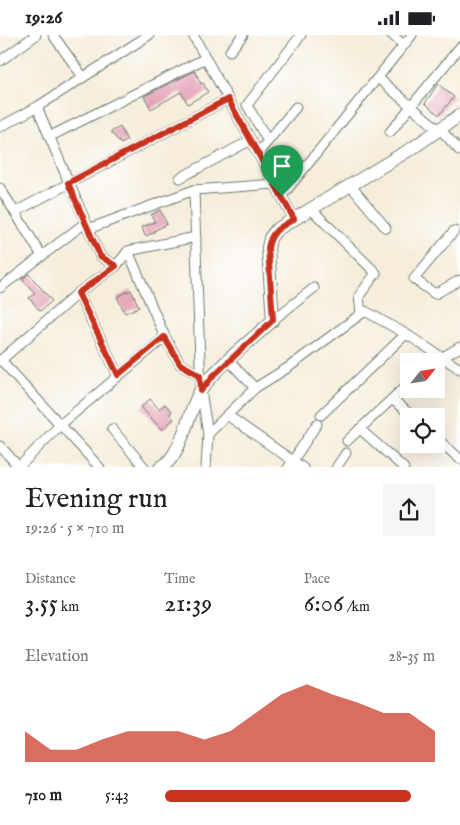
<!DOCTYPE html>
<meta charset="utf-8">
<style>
:root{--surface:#fff;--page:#f6f6f6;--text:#202124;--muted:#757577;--accent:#c8321e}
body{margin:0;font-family:"IM FELL English",serif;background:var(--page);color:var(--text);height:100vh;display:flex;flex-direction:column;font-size:19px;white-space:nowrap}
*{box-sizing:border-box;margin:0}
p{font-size:16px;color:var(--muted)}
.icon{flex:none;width:28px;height:28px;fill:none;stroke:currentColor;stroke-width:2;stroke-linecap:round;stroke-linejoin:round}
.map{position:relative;height:432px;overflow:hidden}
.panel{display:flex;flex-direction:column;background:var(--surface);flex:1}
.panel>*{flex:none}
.needle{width:32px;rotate:60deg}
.fabs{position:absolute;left:400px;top:318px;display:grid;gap:10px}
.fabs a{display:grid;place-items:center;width:45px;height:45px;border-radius:0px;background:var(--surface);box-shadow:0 5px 20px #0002;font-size:25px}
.pin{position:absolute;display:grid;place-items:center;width:42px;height:42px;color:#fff;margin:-51px -21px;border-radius:50% 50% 50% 0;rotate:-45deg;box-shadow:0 0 5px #0007}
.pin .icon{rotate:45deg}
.round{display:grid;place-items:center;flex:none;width:52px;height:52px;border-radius:0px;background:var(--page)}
.overview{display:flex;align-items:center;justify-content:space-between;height:85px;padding:0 25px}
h1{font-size:28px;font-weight:600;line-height:38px}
.stats{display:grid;grid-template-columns:repeat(3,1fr);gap:8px;height:85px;padding:5px 25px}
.stats div{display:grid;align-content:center}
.stats b{font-size:25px;font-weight:600}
.stats small{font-size:14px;font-weight:400}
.stats p{font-size:14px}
.chart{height:140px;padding:10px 25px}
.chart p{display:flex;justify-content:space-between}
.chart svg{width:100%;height:90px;margin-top:5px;fill:var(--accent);opacity:.7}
ul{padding:0 25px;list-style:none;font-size:16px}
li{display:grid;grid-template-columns:80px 60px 1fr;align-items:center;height:38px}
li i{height:12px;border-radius:6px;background:var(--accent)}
.status{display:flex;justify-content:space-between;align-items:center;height:35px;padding:0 25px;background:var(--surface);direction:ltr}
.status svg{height:14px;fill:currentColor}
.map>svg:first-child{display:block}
.building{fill:#e5a4b8}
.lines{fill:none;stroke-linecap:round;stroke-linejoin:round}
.street-casing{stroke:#6a7b6e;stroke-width:11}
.secondary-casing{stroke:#6a7b6e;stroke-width:14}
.street{stroke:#fff;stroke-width:9}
.secondary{stroke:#fff;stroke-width:12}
.route-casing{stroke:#fff;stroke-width:10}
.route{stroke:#c8321e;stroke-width:6}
</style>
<div class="status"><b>19:26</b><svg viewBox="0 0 49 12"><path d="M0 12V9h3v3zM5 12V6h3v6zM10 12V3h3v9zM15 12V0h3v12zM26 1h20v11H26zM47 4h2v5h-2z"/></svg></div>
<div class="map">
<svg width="460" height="433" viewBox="0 0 460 433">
<rect width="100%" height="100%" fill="#fff"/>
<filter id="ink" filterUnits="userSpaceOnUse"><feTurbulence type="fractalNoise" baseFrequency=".02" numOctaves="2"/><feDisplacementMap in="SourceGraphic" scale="10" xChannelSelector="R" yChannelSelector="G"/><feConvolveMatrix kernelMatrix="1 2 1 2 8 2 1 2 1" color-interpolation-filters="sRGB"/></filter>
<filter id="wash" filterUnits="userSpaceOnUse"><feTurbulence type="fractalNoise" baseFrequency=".0096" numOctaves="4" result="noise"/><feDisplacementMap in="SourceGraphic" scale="20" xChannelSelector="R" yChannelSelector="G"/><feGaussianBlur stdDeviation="1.12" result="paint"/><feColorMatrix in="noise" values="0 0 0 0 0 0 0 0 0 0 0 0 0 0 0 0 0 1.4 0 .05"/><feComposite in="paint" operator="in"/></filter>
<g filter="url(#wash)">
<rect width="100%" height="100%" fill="#f6edda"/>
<g id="blocks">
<g class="building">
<polygon points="195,36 201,49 203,48 208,57 188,69 181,57 151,74 144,61"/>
<polygon points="438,49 454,62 439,80 425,68"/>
<polygon points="120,92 127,106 121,109 111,97"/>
<polygon points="160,175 167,189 154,196 154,198 145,201 142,192 155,187 151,180"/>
<polygon points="29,239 52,266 40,276 29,263 35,258 22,244"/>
<polygon points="131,255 139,272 125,278 117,262"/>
<polygon points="150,364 159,374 165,369 172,377 169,379 174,384 162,395 141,372"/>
</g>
</g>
</g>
<g filter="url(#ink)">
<use href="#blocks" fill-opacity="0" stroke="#6a7b6e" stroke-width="1"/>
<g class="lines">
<g class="street-casing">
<g id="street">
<polyline points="53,0 83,42"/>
<polyline points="193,0 294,184"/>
<polyline points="392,0 404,10"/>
<polyline points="230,16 243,0"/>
<polyline points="0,26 36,0"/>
<polyline points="378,43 439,95"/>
<polyline points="37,72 100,221 116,231"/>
<polyline points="0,92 37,72 149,0"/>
<polyline points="440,94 460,116"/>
<polyline points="390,97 460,12"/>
<polyline points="49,102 206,23"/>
<polyline points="268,106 247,70 301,0"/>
<polyline points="258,118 296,72"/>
<polyline points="180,143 251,105"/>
<polyline points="350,150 386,193"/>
<polyline points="0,153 42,221"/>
<polyline points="194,155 201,356 208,399 206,433"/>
<polyline points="282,161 412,0"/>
<polyline points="310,173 376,238 359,261 361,279"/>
<polyline points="15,177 228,64"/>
<polyline points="88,194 194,155 275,149"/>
<polyline points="454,196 414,244 435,259 460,245"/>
<polyline points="128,216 165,302 180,329 200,340"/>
<polyline points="0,253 85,188"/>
<polyline points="78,258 118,340"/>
<polyline points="273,285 314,253"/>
<polyline points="443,322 460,312"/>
<polyline points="1,325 100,433"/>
<polyline points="0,326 78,258 116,231 128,216 196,202"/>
<polyline points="229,326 255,353"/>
<polyline points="392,364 412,381"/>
<polyline points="227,380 303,433"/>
<polyline points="321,380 406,299"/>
<polyline points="112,394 145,433"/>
<polyline points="360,394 404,433"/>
<polyline points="208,399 255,353 289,332 365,276 406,299 460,334"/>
<polyline points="436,403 460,424"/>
<polyline points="347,406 409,348"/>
<polyline points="0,411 19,432"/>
<polyline points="18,433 60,390 165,302"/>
<polyline points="288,433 317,389"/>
<polyline points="336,433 346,418"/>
</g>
</g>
<g class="secondary-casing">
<path id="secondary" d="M 160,433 C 183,421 187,377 201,355 C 218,330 251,306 273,285 L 268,213 L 270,203 L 276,195 L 414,112 L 460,80"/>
</g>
<use href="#street" class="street"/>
<use href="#secondary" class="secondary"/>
</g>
</g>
<g class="lines" filter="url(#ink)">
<g class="route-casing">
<path id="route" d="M 228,64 L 294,184 C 280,192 271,196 268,213 L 273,285 L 213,341 L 201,356 L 200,340 L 180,329 L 164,302 L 118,340 L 78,258 L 116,231 L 100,221 L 68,148 Z"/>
</g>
<use href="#route" class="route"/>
</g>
</svg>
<div class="fabs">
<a><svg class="needle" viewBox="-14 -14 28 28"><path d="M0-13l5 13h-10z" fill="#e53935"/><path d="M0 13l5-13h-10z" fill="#757577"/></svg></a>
<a><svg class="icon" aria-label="locate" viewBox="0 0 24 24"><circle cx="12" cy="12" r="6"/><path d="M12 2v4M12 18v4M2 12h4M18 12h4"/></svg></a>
</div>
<div class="pin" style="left:282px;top:161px;background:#1e9e55"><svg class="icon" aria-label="arrive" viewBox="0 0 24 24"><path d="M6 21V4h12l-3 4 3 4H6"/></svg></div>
</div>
<section class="panel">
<div class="overview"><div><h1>Evening run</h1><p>19:26 · 5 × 710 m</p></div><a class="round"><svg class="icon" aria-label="share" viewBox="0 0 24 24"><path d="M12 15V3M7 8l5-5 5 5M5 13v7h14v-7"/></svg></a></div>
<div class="stats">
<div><p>Distance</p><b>3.55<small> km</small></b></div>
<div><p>Time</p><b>21:39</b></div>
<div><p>Pace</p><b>6:06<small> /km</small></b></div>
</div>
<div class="chart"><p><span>Elevation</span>28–35 m</p>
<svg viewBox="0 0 160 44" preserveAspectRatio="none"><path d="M0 44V29L10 38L20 38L30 33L40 29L50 29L60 29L70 33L80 29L90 20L100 11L110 6L120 11L130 15L140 20L150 20L160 29V44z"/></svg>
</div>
<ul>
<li><b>710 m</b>5:43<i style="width:91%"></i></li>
</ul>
</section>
